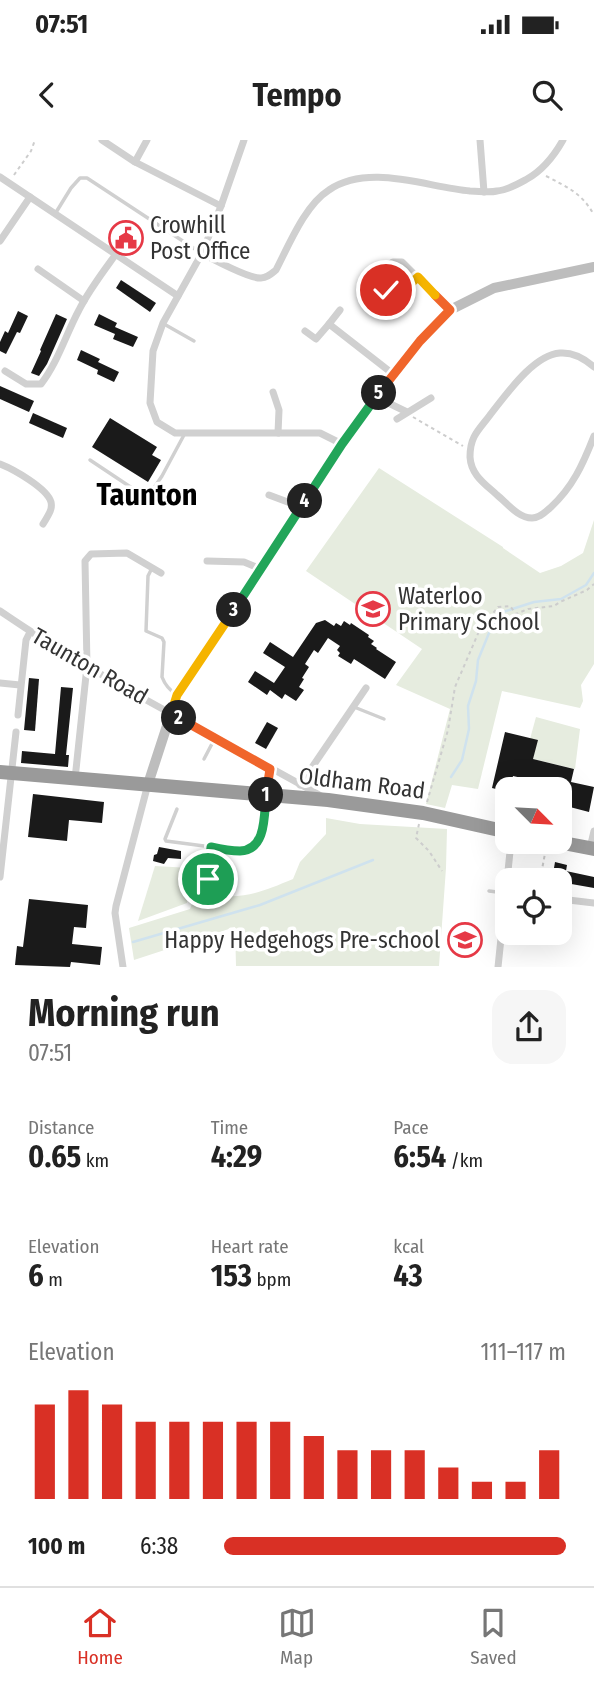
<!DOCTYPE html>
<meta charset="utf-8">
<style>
:root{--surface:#fff;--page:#f6f6f6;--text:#222;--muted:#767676;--line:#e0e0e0;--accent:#d93025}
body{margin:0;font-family:"Fira Sans Condensed",sans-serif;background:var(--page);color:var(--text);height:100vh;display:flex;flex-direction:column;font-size:26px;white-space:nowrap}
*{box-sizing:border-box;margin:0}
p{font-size:23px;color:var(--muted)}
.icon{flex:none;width:38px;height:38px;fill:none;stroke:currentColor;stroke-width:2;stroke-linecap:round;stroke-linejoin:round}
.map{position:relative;height:827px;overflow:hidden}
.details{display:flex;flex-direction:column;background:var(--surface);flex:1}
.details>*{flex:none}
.needle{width:46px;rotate:114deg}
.fabs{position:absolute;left:495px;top:637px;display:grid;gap:14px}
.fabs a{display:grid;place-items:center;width:77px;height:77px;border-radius:14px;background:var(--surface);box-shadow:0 7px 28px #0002;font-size:35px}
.pin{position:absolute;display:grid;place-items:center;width:60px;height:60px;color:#fff;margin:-30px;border:4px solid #fff;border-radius:50%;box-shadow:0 2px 7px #0007}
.km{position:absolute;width:35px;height:35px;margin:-18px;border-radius:50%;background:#222;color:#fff;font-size:19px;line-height:35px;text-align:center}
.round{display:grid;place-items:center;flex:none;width:74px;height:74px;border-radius:21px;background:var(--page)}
.overview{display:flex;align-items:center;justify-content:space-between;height:119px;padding:0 28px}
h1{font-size:38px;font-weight:700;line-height:52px}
.metrics{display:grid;grid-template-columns:repeat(3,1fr);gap:10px;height:119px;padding:7px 28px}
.metrics div{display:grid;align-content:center}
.metrics b{font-size:30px;font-weight:700}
.metrics small{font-size:19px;font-weight:400}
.metrics p{font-size:19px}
.chart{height:196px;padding:14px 28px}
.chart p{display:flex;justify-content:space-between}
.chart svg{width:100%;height:126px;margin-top:7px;stroke:var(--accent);stroke-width:6}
ul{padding:0 28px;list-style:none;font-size:23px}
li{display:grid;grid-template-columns:112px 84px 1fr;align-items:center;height:52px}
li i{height:18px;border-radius:9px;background:var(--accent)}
.status{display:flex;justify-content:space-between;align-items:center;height:49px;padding:0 35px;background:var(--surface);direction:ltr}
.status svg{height:19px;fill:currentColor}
header{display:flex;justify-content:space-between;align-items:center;height:91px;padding:0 28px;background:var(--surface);font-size:32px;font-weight:700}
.tabs{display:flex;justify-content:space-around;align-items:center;height:98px;border-top:2px solid var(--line);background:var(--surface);font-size:19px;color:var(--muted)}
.tabs a{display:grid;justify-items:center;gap:4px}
.tabs .selected{color:var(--accent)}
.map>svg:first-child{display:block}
.green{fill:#e6ecdf}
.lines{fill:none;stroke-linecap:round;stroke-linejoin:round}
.stream{stroke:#cfe2ee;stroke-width:2.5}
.building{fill:#1a1a1a}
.path{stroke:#cdcdcd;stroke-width:2;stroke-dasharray:3.5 3.5;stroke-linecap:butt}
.lane{stroke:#d0d0d0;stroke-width:3.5}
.street{stroke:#d0d0d0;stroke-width:7}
.secondary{stroke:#bdbdbd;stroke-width:10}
.highway{stroke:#9a9a9a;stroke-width:14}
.split-1-casing{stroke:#fff;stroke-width:14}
.split-2-casing{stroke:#fff;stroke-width:14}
.split-3-casing{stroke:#fff;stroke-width:14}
.split-4-casing{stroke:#fff;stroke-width:14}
.split-5-casing{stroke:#fff;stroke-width:14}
.split-6-casing{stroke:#fff;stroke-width:14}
.split-7-casing{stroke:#fff;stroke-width:14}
.split-1{stroke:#22a559;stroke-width:9}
.split-2{stroke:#f0652b;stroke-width:9}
.split-3{stroke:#f5b400;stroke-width:9}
.split-4{stroke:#22a559;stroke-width:9}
.split-5{stroke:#22a559;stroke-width:9}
.split-6{stroke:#f0652b;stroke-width:9}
.split-7{stroke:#f5b400;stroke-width:9}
.labels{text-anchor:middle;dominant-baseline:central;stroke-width:7;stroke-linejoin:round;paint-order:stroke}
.poi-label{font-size:23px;fill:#333;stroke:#fff;text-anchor:start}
.street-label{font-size:23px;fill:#333;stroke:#fff}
.district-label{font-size:30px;font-weight:bold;fill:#000;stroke:#fff}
</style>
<div class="status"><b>07:51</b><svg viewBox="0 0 49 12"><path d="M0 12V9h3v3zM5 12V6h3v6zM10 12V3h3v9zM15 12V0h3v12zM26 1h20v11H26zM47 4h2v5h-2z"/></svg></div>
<header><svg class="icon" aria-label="back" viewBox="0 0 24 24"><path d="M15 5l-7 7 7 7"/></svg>Tempo<svg class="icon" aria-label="search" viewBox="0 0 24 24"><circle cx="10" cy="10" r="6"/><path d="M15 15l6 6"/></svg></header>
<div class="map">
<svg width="594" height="827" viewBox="0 0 594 827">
<rect width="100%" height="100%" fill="#fff"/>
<g class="green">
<polygon points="379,328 503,407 503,408 540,433 561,426 583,413 594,380 594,524 581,545 583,561 580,568 502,551 478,649 452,645 445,668 426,664 450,569 396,545 422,509 306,431"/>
<polygon points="536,577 580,589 575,629 533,619 537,600 530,599"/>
<path d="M 326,678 L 360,684 L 447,689 L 446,728 L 439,826 L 236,826 L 235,787 L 134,820 L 129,788 L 190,769 L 197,750 C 235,763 257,754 293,739 L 300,722 L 326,694 Z"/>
<polygon points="155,726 190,728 187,763 138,781"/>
</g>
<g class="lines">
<g class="stream">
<polyline points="451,637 462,620 469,589 468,566 476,541 478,520 489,493 500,473 534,462 561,459 586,445 594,433"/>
<polyline points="133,802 260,765 373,720"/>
</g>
</g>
<g class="building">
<polygon points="121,140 156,163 150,172 116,148"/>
<polygon points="18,171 28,176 20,193 17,192 6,214 0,211 0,202 5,191 8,193"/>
<polygon points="56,174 67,179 47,224 39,236 31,233 41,211 40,210"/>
<polygon points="99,174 117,183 115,187 138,197 133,207 113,199 115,194 94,185"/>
<polygon points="81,210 100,219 98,222 119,232 114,242 97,234 98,230 77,220"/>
<polygon points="0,246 34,261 29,272 0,259"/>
<polygon points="33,273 67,288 63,298 29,283"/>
<polygon points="110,278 157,307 152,315 161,320 148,342 92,307"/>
<polygon points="325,480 334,486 336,483 341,486 344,481 350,485 351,483 369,495 368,497 374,501 371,504 377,508 376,509 396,522 385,539 354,519 351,524 338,516 340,513 337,510 340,506 328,498 318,513 314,510 305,524 309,527 302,538 304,539 299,547 304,550 296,561 285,554 282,559 270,550 267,555 248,542 255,531 274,543 285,527 263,513 270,502 293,517 316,483"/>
<polygon points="29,538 39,539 35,591 24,590"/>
<polygon points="61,547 73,548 66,615 69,615 68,627 21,623 22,611 55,614"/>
<polygon points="267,582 278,588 266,609 255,603"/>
<polygon points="505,592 538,600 533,619 574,629 571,642 594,647 589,672 566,666 563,682 560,682 560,649 542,649 544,643 513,636 510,649 508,649 508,652 492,648"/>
<polygon points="33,654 104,662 102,683 69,680 67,701 28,697"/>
<polygon points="159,707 181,711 181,719 168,718 164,724 153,721 154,715 157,714"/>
<polygon points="555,722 567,725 566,731 594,737 594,748 560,742 560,740 552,740"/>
<polygon points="29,759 88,765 86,788 74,787 72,804 102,807 100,825 71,822 70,827 15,825 17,806 23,807"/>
</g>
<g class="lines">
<g class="path">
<polyline points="14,35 31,11 35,0"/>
<path d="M 546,36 C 567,47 582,53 594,75"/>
<polyline points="413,277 463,306"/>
<polyline points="427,662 448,590 455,547 480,489 498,467 510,466 516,474 528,469 554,466 560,462 587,450 594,444"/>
<polyline points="419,684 416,698 429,711 442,731"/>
<polyline points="540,740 547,703"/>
</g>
<g class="lane">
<polyline points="55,74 71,48 80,38 87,38 201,113"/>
<polyline points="164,184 194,201"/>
<polyline points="90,320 147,358 162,336 184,295"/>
<path d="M 152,428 L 148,436 L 146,491 L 162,498 L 164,502 L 162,537 C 165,545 169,550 177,555"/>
<polyline points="354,567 384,579"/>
<polyline points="204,619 215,598"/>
<polyline points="177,669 165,699 166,701 227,709"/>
<polyline points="208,739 211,707"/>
<polyline points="489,751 505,753"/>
</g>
<g class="street">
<polyline points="102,0 135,22 221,66"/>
<polyline points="244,0 221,66 202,113 163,183 153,211 150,263 157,282 175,293 320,293 342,304"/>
<polyline points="480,0 484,52"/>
<polyline points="135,22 147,0"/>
<polyline points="0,37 178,156"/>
<polyline points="0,101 30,57"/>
<path d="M 202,113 C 212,119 250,139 261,138 C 267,138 271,134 276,130 C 289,105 305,65 329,50 C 369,23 426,47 470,51 C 479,51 489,53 497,51 C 508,50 518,44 527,39 C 543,30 554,16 563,0"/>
<polyline points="38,129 84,161"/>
<polyline points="418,137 399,154 386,150 379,142 380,131 393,122 402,122 450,170"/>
<polyline points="329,184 340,170"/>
<polyline points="305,191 316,199 329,184 393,234"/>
<path d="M 594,227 C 585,219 573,212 560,213 C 533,215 506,255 490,275 C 485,282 478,289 474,297 C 471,303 470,311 470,317 C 471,335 485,344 497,355 C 507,363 518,378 532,378 C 540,378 545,372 550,368 C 573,347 583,324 594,296"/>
<path d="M 5,231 L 26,244 L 41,244 C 58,222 66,194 79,170 C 89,150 103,132 116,114"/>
<polyline points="273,252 279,270 278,293"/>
<polyline points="376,257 407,272"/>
<polyline points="397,279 431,258"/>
<path d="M 0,324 C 13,329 47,348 51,362 C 53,370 47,377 43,384"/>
<polyline points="269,355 301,367"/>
<polyline points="207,421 244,422 261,429"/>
<path d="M 0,471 C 102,541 214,595 321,656"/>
<polyline points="0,543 20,545"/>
<polyline points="18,575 26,500 30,492"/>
<polyline points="75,639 87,526 85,421 91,414 127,413 161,433"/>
<polyline points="300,645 366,548"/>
<polyline points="590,708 594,691"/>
<polyline points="227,709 243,711 256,705 263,692 270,629"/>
<polyline points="0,737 16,592"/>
<polyline points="560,759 594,763"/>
<polyline points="123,827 115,773 116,766 148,644"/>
<polyline points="498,827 511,702"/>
</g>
<polyline class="secondary" points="148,644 177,555 342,304 393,234 420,201 450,170 494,148 594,127"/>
<g class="highway">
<polyline points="0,632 328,660 423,673 508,692"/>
<polyline points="558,702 594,709"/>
</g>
</g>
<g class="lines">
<g class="split-1-casing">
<path id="split-1" d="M 208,739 L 211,707 C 220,709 230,711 240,711 C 267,710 264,674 266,655"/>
</g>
<g class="split-2-casing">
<polyline id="split-2" points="179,578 270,629 266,655"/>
</g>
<g class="split-3-casing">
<polyline id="split-3" points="179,578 171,574 177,555 234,470"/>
</g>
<g class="split-4-casing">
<polyline id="split-4" points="234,470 305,361"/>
</g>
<g class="split-5-casing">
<polyline id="split-5" points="305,361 342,304 379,253"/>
</g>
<g class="split-6-casing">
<polyline id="split-6" points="379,253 420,201 450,170 435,155"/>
</g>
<g class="split-7-casing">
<polyline id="split-7" points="386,150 399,154 418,137 435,155"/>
</g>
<use href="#split-1" class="split-1"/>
<use href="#split-2" class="split-2"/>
<use href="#split-3" class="split-3"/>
<use href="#split-4" class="split-4"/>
<use href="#split-5" class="split-5"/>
<use href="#split-6" class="split-6"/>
<use href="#split-7" class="split-7"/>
</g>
<defs>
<g id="civic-ring" transform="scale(1.75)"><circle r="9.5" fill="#fff" stroke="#e63946" stroke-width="1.5"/><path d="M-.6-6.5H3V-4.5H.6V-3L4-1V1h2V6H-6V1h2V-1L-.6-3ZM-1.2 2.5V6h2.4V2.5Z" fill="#e63946"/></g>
<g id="school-ring" transform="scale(1.75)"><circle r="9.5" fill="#fff" stroke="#e63946" stroke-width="1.5"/><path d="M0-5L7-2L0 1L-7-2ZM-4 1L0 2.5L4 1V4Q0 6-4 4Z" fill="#e63946"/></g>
</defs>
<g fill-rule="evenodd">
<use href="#civic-ring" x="126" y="98"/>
<use href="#school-ring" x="373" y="469"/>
<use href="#school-ring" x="465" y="800"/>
</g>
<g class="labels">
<g class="poi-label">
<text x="150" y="85">Crowhill<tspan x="150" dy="26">Post Office</tspan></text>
<text x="398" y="456">Waterloo<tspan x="398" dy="26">Primary School</tspan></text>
<text x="440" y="800" text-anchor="end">Happy Hedgehogs Pre-school</text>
</g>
<g class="street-label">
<text transform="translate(90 526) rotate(30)">Taunton Road</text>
<text transform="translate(362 643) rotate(7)">Oldham Road</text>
</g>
<g class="district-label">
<text x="147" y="355">Taunton</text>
</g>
</g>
</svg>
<div class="fabs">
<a><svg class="needle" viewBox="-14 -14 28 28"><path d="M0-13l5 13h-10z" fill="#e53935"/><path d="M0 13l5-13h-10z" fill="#767676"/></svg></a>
<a><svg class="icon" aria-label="locate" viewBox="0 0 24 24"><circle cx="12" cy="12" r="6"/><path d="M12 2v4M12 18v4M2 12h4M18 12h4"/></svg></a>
</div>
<div class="pin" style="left:208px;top:739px;background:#1e9e55"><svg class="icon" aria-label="arrive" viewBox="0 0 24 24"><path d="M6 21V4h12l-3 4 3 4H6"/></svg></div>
<div class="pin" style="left:386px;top:150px;background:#d93025"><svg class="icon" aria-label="check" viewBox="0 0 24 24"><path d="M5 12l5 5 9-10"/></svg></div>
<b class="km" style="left:266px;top:655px">1</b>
<b class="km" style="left:179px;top:578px">2</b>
<b class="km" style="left:234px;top:470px">3</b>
<b class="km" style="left:305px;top:361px">4</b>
<b class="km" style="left:379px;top:253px">5</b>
</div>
<section class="details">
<div class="overview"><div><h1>Morning run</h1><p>07:51</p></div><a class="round"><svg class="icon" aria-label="share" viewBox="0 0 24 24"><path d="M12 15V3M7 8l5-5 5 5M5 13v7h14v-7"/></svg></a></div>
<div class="metrics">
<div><p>Distance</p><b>0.65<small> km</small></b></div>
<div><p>Time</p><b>4:29</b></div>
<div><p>Pace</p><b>6:54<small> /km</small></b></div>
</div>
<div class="metrics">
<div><p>Elevation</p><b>6<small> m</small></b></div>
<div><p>Heart rate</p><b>153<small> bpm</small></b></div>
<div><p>kcal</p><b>43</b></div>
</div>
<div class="chart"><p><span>Elevation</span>111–117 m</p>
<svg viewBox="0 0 160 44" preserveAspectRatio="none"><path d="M5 44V11M15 44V6M25 44V11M35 44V17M45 44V17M55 44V17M65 44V17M75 44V17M85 44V22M95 44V27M105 44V27M115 44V27M125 44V33M135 44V38M145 44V38M155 44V27"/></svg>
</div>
<ul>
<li><b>100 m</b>6:38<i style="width:100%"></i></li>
</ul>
</section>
<nav class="tabs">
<a class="selected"><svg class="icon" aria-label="home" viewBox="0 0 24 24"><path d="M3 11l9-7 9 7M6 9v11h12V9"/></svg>Home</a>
<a><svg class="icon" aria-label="map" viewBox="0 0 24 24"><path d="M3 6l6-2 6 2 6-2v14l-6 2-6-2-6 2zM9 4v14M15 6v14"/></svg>Map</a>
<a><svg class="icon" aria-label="saved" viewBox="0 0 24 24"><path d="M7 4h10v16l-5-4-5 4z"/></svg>Saved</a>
</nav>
